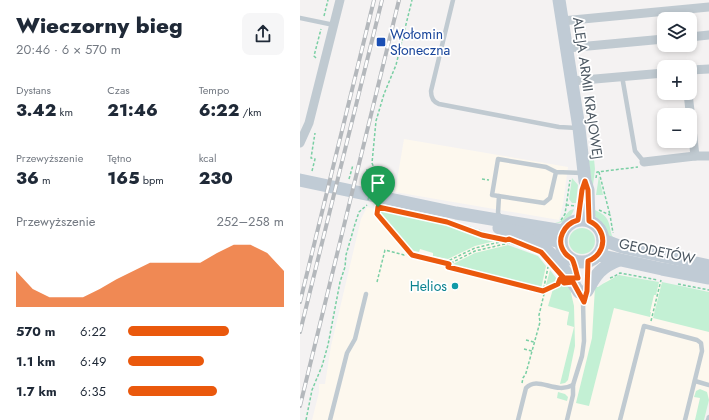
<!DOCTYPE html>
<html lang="pl">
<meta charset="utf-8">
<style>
:root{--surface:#fff;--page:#f6f6f7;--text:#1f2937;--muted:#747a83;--accent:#ea580c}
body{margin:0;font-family:Jost,sans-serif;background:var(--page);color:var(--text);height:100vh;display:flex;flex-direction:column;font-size:15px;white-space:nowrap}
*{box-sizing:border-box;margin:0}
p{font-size:13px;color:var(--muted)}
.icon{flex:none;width:22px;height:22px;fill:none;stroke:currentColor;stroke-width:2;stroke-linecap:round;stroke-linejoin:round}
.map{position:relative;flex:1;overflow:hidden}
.details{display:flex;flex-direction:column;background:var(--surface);width:300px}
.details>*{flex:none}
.tools{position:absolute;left:357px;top:12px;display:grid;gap:8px}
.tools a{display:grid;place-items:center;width:40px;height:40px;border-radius:8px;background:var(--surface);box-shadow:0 2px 6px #0003;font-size:20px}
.pin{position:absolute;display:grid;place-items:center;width:34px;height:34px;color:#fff;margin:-41px -17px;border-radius:50% 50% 50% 0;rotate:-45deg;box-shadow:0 0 4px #0007}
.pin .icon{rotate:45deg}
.round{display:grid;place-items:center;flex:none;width:42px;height:42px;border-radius:8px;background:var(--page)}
.head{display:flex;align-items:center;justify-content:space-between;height:68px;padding:0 16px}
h1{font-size:22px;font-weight:800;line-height:30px}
.figures{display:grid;grid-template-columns:repeat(3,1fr);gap:6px;height:68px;padding:4px 16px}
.figures div{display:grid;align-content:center}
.figures b{font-size:17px;font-weight:800}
.figures small{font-size:11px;font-weight:400}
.figures p{font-size:11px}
.chart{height:112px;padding:8px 16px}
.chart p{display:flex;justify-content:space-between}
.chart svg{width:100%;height:72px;margin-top:4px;fill:var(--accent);opacity:.7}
ul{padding:0 16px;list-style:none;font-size:13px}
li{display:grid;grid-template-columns:64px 48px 1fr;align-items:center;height:30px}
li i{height:10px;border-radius:5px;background:var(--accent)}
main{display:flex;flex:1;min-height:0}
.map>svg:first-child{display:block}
.commercial{fill:#fdf8ee}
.green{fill:#c3f0d4}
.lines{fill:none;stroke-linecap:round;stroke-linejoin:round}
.path{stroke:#7acfa4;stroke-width:1.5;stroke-dasharray:3 2;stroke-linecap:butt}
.lane{stroke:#c0cad1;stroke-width:4.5}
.street{stroke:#c0cad1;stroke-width:9}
.secondary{stroke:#c0cbd5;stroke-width:13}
.rail-casing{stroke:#b4b8bc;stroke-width:4}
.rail{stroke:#fff;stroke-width:2.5;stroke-dasharray:8;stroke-linecap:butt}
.path-bridge{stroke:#7acfa4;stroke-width:1.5;stroke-dasharray:3 2;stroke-linecap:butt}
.route-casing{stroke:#fff;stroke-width:8}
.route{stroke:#ea580c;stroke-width:5}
.transit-dot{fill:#1a4fb4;stroke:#fff;stroke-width:1.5}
.culture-dot{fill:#0f9aa8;stroke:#fff;stroke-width:1.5}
.labels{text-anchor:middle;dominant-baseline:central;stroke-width:3.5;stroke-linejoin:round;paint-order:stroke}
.transit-label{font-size:14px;fill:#164399;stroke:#fff;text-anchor:start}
.street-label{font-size:14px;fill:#4a5660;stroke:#fff}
.culture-label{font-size:14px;fill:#0d838f;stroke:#fff;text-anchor:end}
</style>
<main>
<section class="details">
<div class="head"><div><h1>Wieczorny bieg</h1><p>20:46 · 6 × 570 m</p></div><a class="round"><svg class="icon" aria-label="share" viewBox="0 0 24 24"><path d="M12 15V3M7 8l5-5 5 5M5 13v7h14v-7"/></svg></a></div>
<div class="figures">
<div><p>Dystans</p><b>3.42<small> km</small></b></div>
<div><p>Czas</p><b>21:46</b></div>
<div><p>Tempo</p><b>6:22<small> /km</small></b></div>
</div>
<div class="figures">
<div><p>Przewyższenie</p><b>36<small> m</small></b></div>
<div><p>Tętno</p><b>165<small> bpm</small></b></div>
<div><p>kcal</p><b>230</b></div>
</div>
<div class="chart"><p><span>Przewyższenie</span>252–258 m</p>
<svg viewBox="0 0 160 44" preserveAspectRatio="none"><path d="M0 44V22L10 33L20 38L30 38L40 38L50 33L60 27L70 22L80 17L90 17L100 17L110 17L120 11L130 6L140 6L150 11L160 22V44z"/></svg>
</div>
<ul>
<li><b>570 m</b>6:22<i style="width:65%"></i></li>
<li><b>1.1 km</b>6:49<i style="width:49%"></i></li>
<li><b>1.7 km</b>6:35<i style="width:57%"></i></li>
</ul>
</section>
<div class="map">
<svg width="409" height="420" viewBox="0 0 409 420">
<rect width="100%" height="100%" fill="#f4f2f2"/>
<g class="commercial">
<polygon points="104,139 268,167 263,204 259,220 95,192"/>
<polygon points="67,207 147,224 238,256 263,285 269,284 271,286 298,287 309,279 322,275 409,292 409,400 404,420 12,420 19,392 19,384 25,384 31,346 61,219"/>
</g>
<g class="green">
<polygon points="290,159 294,159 295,169 292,193 289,161"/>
<polygon points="299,176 303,195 296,195"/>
<polygon points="272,178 278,185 276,203 272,203 269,199"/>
<path d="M 274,209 C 272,217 264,224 255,223 C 267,221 264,211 274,209 Z"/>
<path d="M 293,209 C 310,217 308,220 312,236 L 320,242 L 309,236 L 304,226 L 295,216 Z"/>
<polygon points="79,210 147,224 195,241 175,246 148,259 133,256 133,253 120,249 119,252 110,250 78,214"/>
<circle cx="282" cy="241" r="13"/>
<polygon points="208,245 238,256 246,266 241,289 151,265 175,253"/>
<polygon points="250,270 257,279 257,281 248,285 246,285"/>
<path d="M 319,275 L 359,282 L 356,295 L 354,295 L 350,312 L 351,312 L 350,317 L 314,308 L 289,406 L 276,403 L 292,338 L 295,287 L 298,287 C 305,282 312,279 319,275 Z"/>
<polygon points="362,282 409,292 409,332 353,318"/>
<polygon points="269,284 274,306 275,346 268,380 265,383 260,384 274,327 267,325 267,323 269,312 248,306 253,289 260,286"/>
<polygon points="400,389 407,392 409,400 404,420 395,420 400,398 394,397 396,391"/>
<polygon points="258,392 265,394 268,397 267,401 257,398"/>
</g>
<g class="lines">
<g class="path">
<polyline points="24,16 28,0"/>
<polyline points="16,58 14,56 21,29"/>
<polyline points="66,170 70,170 67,183"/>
<polyline points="12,171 15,159 11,158 15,133"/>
<polyline points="299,172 310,215"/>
<polyline points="296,178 297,172 338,167"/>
<polyline points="49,179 53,165"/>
<polyline points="182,179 189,180"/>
<polyline points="72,183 75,182 76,173 72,163 76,121 84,94 96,65 112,0"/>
<polyline points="266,205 277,206"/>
<polyline points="78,208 77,214 112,255 149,264 175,251 209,243 222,247"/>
<polyline points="299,210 310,215 313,233"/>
<polyline points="261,220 265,214 270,180"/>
<polyline points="152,224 182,235 194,238"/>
<polyline points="169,227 189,234"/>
<polyline points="149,264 148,267 243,291 245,290 244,287 248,267"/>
<polyline points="310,278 313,277 320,273 358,280"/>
<polyline points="77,282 85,250 104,255 110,252 148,261 175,248 204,241"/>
<polyline points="378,284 409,290"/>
<polyline points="351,321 361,280"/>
<polyline points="226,340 234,342"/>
<polyline points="224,349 232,351"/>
<polyline points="222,383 223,378 226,373 240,322 239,315 245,290 258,284 259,282"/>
<polyline points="6,420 12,390 22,366 28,345 40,282 45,267 46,255 55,224 59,212 67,205"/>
</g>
<g class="lane">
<path d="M 153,0 L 131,91 C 131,97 133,102 139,104 L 259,127 L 277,128"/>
<polyline points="0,18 34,25"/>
<polyline points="322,76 335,151 344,162"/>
<polyline points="256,172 250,198 244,203 192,195 198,159 246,167 256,172 282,173"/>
<polyline points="199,196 198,213 200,217"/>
<polyline points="272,260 278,278 278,285"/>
<polyline points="287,283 288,261"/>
<polyline points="395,381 409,385"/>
<polyline points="30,420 47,353 55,339 66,294"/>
<path d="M 218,420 L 226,388 C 238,375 255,395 273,385"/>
<polyline points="267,420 273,395 273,385 282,356 284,341 283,302 287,292"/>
<polyline points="320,420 344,326 397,340 401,343 402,351 385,420"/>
<polyline points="408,420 409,417"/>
</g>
<g class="street">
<polyline points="262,21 409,7"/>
<polyline points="390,37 409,35"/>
<polyline points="267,48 364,39"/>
<polyline points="390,70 409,69"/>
<polyline points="272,81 364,73"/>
<polyline points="388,93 395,156"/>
<polyline points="0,143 9,123 40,0"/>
<polyline points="344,162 395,156 409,156"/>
</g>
<g class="secondary">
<polyline points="259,0 279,128 285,181 288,190 289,221"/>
<polyline points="0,180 156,213 263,231"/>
<circle cx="282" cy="241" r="21"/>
<polyline points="199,228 261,242"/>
<path d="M 230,240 C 257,253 263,269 279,292"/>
<polyline points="303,240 322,247 409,266"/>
<polyline points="298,255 362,269 409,278"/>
<path d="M 287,291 C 296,274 301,267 319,260"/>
</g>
<g class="rail-casing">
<g id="rail">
<polyline points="0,302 74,0"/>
<polyline points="0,332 82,0"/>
<polyline points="0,406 99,0"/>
</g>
</g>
<use href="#rail" class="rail"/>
<polyline class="path-bridge" points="68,200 71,187"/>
</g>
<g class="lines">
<g class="route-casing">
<path id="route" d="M 285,181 L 288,190 L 289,221 C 308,229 307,254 288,261 L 287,291 L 284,302 L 273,282 L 264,283 L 260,279 L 258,284 L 243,291 L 148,267 L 149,264 L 112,255 L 77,214 L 78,207 L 147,222 L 182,235 L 206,240 L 209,239 L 241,252 L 264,278 L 278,278 C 276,273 275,264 272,259 C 270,257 267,256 265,253 C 255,240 264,224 278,220 L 282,190 Z"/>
</g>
<use href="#route" class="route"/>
</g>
<rect class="transit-dot" x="76" y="37" width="10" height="10" rx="2"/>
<circle class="culture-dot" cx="155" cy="286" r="4"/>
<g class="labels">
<g class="transit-label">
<text x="90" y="34">Wołomin<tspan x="90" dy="16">Słoneczna</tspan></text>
</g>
<g class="street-label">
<text transform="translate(288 88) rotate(82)">ALEJA ARMII KRAJOWEJ</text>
<text transform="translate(357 251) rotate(12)">GEODETÓW</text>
</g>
<g class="culture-label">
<text x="147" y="286">Helios</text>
</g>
</g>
</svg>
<div class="tools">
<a><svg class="icon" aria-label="layers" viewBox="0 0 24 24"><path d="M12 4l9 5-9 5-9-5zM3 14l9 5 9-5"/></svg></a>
<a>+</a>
<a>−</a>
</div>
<div class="pin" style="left:78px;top:207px;background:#1e9e55"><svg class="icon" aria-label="arrive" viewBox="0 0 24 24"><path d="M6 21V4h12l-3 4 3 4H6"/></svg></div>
</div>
</main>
